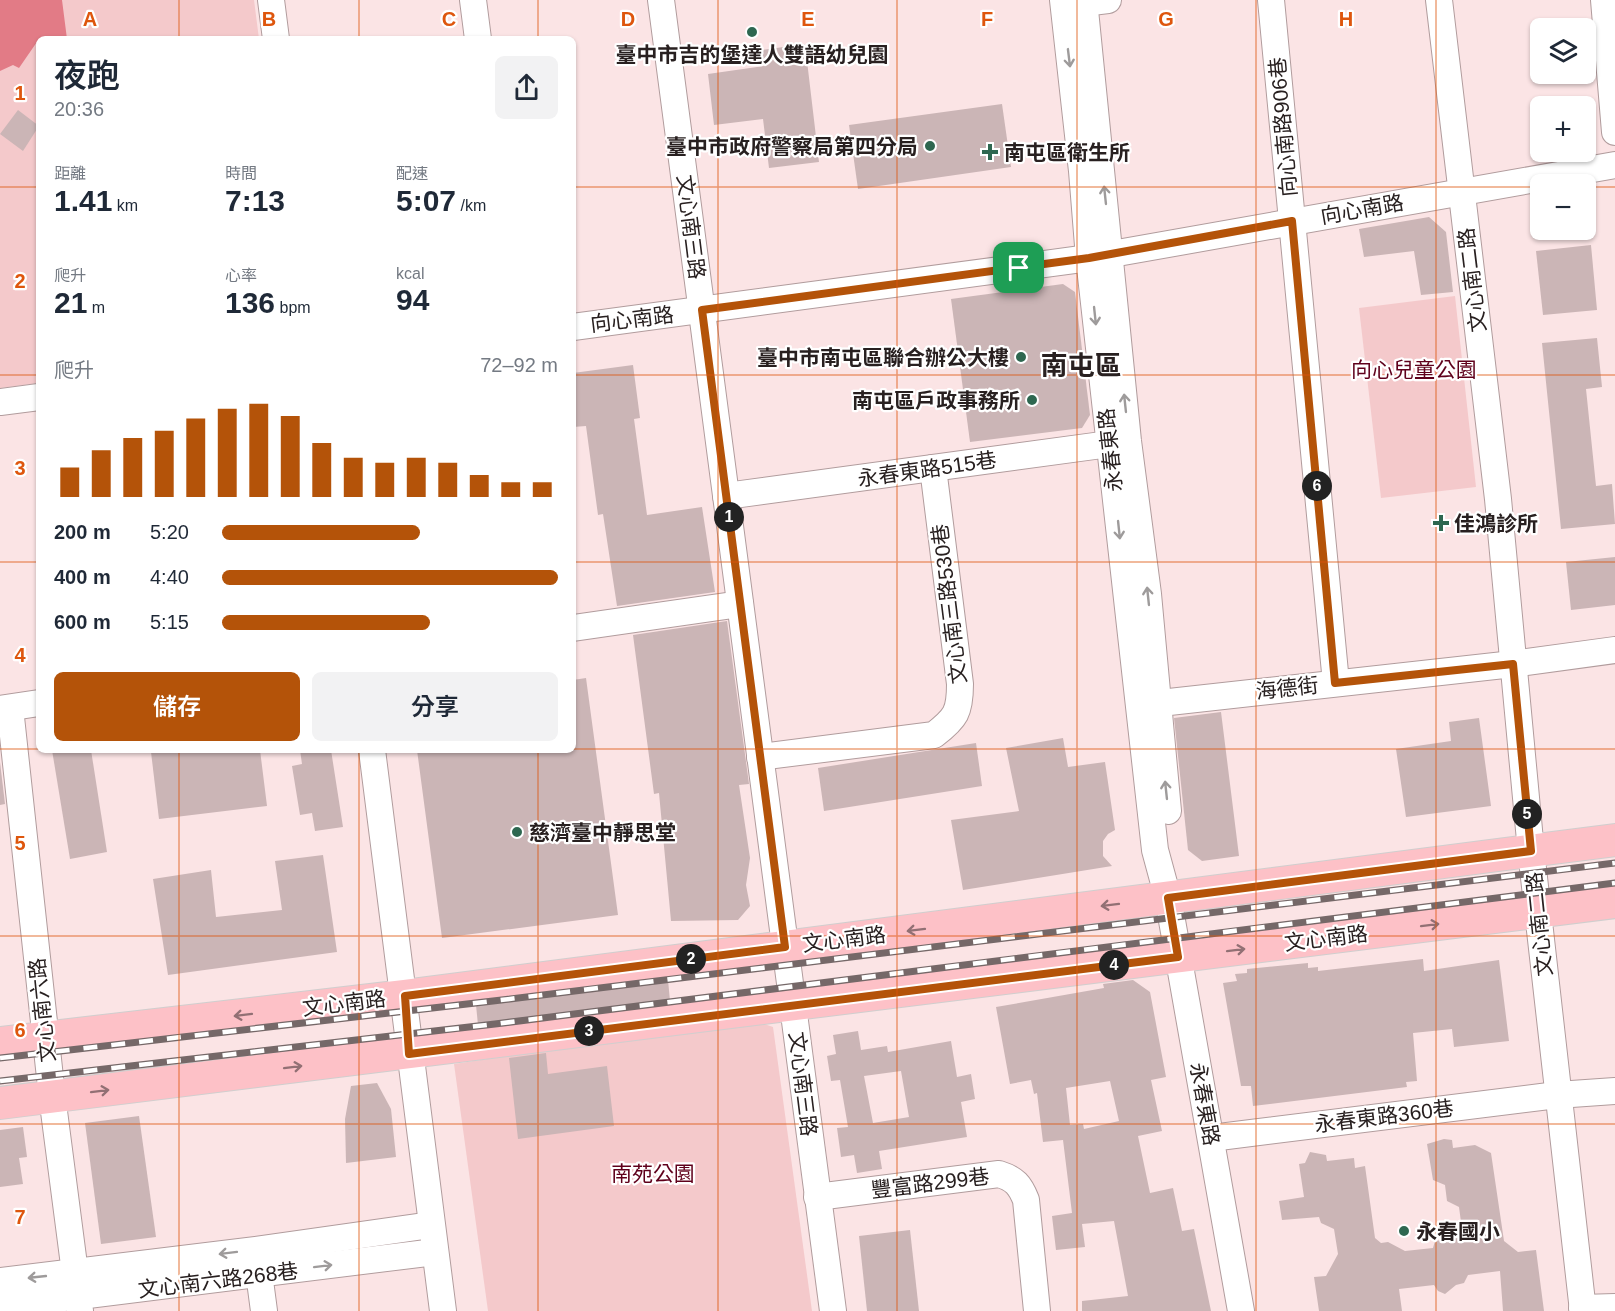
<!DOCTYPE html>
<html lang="zh-TW">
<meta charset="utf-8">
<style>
:root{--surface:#fff;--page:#f2f2f3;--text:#1f2937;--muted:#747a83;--accent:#b45309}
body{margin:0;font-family:Helvetica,"Noto Sans TC",sans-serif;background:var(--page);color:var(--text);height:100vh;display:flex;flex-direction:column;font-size:22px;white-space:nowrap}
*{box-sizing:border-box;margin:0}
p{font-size:20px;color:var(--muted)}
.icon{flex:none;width:33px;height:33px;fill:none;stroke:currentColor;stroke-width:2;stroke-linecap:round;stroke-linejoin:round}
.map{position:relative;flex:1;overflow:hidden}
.panel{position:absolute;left:36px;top:36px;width:540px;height:717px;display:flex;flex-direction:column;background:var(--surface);border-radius:9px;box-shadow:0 2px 4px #0004}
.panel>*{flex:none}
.fabs{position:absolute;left:1530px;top:18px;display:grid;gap:12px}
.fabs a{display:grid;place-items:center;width:66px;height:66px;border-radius:9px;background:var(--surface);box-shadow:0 2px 4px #0004;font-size:30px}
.pin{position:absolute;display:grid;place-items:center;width:51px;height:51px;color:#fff;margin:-26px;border-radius:12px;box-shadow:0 3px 9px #0006}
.km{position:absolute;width:30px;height:30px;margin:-15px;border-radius:50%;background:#222;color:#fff;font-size:16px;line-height:30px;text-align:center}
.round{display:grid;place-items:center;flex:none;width:63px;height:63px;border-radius:9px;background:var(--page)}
.head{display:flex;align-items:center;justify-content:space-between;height:102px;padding:0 18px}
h1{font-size:33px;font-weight:600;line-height:45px}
.stats{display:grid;grid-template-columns:repeat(3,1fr);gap:9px;height:102px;padding:6px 18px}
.stats div{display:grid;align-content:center}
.stats b{font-size:30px;font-weight:600}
.stats small{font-size:16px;font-weight:400}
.stats p{font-size:16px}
.chart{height:168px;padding:12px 18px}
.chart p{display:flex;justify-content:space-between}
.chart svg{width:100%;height:108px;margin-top:6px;stroke:var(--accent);stroke-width:6}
.action{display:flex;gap:12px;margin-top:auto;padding:12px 18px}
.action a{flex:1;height:69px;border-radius:9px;background:var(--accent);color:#fff;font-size:24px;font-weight:600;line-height:69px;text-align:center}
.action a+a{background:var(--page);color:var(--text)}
ul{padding:0 18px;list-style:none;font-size:20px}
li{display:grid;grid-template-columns:96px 72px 1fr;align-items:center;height:45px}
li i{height:15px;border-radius:8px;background:var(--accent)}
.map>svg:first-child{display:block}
.green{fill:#f4c9cb}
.water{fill:#e27b86}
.building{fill:#cbb5b6;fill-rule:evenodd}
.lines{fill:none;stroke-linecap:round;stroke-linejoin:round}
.minor-casing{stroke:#b19c9d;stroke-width:28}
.major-casing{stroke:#d0cece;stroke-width:34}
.minor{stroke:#fff;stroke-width:26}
.major{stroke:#fdc1c7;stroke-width:32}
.rail-casing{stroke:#756868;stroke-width:7}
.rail{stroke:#fff;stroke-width:4.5;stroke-dasharray:14;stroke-linecap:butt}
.oneway{stroke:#9e9b9b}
.oneway2{stroke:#927074}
.route-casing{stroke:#fff;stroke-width:12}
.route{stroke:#b45309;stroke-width:8}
.grid{fill:none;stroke:#de560d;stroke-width:1.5;stroke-opacity:0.55}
.poi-dot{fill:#2e6750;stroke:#fff;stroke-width:2}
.labels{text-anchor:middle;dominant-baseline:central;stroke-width:4.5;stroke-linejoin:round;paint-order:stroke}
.poi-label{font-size:21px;font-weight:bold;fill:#282020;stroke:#fff;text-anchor:start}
.street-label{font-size:21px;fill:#282020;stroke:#fff}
.park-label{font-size:21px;fill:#5f001b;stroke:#fff}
.district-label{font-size:27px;font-weight:bold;fill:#282020;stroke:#fff}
.grid-label{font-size:20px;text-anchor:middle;font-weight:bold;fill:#de560d;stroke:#fff;stroke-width:4.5;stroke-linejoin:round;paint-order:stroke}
</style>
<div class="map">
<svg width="1615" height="1311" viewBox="0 0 1615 1311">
<rect width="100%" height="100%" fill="#fbe4e5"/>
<g class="green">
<polygon points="0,0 254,0 259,39 39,39 39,383 0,388"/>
<polygon points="1455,296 1476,487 1381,498 1359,308"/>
<polygon points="750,1019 773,1027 812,1311 488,1311 454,1064"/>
</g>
<polygon class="water" points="0,0 62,0 67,39 39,39 19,68 13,65 0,71"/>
<g class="building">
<polygon points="805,44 819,162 769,168 763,119 714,125 708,74 764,66 762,50"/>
<polygon points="1002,104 1011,167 858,189 849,125"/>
<polygon points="18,110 39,126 23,151 0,134"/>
<polygon points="1429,217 1446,232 1453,292 1421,295 1414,251 1364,257 1359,229"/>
<polygon points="1591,245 1597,310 1543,315 1536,251"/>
<polygon points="1063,284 1075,292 1090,415 1082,428 970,442 951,299"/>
<polygon points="1597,338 1602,387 1586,389 1596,486 1612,484 1615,524 1561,529 1542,343"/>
<polygon points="633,365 640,418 634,419 647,515 702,507 715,592 617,606 603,514 598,515 586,426 573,427 573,373"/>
<polygon points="1615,557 1615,605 1571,610 1566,562"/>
<polygon points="727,621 749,784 739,785 750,858 746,885 750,906 738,920 671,921 659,793 654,794 633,635"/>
<polygon points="586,678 618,915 442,938 417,750 573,750 573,680"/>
<polygon points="1221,712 1239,856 1202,861 1188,850 1174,718"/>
<polygon points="1479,718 1491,806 1406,817 1396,749 1451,741 1449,722"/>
<polygon points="1063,738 1068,767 1105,762 1115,830 1108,834 1103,841 1103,856 1112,866 963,890 951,820 1019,811 1006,748"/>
<polygon points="976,743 982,786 824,811 818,768"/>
<polygon points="52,750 91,750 107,852 70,859"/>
<polygon points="173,750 260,750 267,806 159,819 151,752"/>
<polygon points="300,750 331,750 343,827 315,831 312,813 300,815 292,766 302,764"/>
<polygon points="0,762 5,804 0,805"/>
<polygon points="323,855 337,952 168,975 153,879 211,870 216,917 282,910 275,861"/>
<polygon points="1423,959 1424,971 1499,960 1509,1041 1454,1047 1452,1029 1413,1033 1417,1081 1406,1082 1407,1087 1253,1106 1251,1086 1241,1086 1223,983 1237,981 1235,974 1247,973 1247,969 1308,963 1308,968 1318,967 1318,971"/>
<polygon points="668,980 670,1001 478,1025 476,1005"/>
<path d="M 1133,980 L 1150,992 L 1166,1077 L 1151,1080 L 1162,1131 L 1138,1136 L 1150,1193 L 1173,1188 L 1182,1231 L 1194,1229 L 1211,1311 L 1082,1311 L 1082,1301 L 1128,1296 L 1114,1221 L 1082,1224 L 1085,1247 L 1056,1250 L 1052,1216 L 1072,1213 L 1063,1140 L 1043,1142 L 1037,1093 L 1034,1094 L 1031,1080 L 1010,1084 L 996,1007 L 1104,988 L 1103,984 ZM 1110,1081 L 1119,1121 L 1084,1129 L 1083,1124 L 1070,1125 L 1066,1088 Z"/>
<path d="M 858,1031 L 861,1050 L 887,1046 L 888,1052 L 951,1041 L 957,1077 L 971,1074 L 975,1099 L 961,1102 L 967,1137 L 879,1151 L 882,1169 L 857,1173 L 854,1155 L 841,1157 L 837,1128 L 848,1127 L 840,1080 L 831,1081 L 827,1056 L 836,1054 L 833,1035 ZM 901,1071 L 909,1117 L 873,1123 L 864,1076 Z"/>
<polygon points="546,1053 548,1074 607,1066 614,1126 518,1139 509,1058"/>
<polygon points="377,1083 391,1109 396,1157 346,1163 345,1119 351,1086"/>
<polygon points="139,1116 156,1237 101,1244 85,1123"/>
<polygon points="23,1127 27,1157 19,1158 23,1184 0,1187 0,1130"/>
<polygon points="1444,1139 1452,1140 1453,1148 1475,1145 1491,1153 1504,1241 1518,1252 1536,1250 1544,1311 1503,1311 1500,1271 1468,1275 1464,1283 1456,1285 1445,1294 1438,1291 1434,1285 1399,1289 1402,1311 1319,1311 1314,1277 1326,1276 1338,1254 1334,1229 1321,1223 1319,1217 1282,1220 1279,1201 1304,1197 1299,1164 1305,1163 1310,1152 1326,1155 1327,1161 1354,1158 1355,1168 1365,1166 1375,1238 1381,1243 1388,1242 1405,1251 1433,1248 1435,1241 1463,1237 1459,1207 1447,1201 1445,1185 1433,1180 1427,1144"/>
<polygon points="910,1230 919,1311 867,1311 859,1236"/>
</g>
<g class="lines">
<g class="minor-casing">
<g id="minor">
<polyline points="271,0 276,39"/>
<polyline points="473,0 478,39"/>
<polyline points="661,0 833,1311"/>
<polyline points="1063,0 1082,171 1089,258 1155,850 1168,898 1241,1311"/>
<polyline points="1084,0 1128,441 1148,594 1168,811"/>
<polyline points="1271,0 1336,683"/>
<polyline points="1439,0 1498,499 1531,851 1583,1311"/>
<polyline points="1604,0 1615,132"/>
<polyline points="1067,5 1108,0"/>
<polyline points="573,327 1089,258 1615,165"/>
<polyline points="0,402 39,397"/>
<polyline points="726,496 1124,442"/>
<polyline points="573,628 740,604"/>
<polyline points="1142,705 1513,664 1615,650"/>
<polyline points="10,708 52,1096 80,1311"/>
<polyline points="0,709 39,703"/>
<polyline points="372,750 443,1311"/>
<path d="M 760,757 L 934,735 C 956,718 960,712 960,684 L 933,468"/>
<polyline points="1211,1138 1557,1095 1615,1091"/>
<path d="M 817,1197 L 999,1174 C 1015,1179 1020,1185 1026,1200 L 1037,1311"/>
<polyline points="257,1258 264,1311"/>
<polyline points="0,1281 256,1250 431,1225"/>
<polyline points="0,1306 435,1252"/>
<polyline points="1582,1308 1615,1307"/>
</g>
</g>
<g class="major-casing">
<g id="major">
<polyline points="0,1043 405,996 1615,840"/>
<polyline points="0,1103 1615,902"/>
</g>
</g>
<use href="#minor" class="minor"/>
<use href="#major" class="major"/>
<g class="rail-casing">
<g id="rail">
<polyline points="0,1058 493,1001 1615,863"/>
<polyline points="0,1081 495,1024 1615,883"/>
</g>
</g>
<use href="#rail" class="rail"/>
</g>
<defs><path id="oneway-shaft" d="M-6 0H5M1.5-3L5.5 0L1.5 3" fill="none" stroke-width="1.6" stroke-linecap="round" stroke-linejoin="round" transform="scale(1.5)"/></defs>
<g class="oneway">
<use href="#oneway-shaft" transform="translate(1069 58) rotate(83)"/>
<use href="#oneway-shaft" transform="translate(1105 195) rotate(-96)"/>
<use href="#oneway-shaft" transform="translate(1095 316) rotate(84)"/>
<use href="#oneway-shaft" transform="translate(1125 403) rotate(-96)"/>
<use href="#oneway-shaft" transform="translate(1119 530) rotate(84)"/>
<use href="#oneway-shaft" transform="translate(1148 596) rotate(-96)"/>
<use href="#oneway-shaft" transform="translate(1166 790) rotate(-96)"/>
<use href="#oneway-shaft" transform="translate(228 1253) rotate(173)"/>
<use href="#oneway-shaft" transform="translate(323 1266) rotate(-7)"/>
<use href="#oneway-shaft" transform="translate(37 1277) rotate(174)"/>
</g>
<g class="oneway2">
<use href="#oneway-shaft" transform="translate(1110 905) rotate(173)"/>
<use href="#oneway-shaft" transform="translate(1430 925) rotate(-7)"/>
<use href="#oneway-shaft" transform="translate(916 930) rotate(173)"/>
<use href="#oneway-shaft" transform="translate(1236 950) rotate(-7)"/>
<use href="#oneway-shaft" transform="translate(243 1015) rotate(173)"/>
<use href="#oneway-shaft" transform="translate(293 1067) rotate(-7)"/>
<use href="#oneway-shaft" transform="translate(100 1091) rotate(-7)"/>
</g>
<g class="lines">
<g class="route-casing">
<polygon id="route" points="1292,221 1335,683 1513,664 1531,851 1168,898 1178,957 409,1054 405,996 785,947 702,310 1089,258"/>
</g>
<use href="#route" class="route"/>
</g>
<path class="grid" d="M 179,0 L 179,39M 359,0 L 359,39M 538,0 L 538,39M 718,0 L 718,1311M 897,0 L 897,1311M 1077,0 L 1077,1311M 1256,0 L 1256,1311M 1436,0 L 1436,1311M 0,187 L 39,187M 573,187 L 1540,187M 1586,187 L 1615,187M 0,375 L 39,375M 573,375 L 1615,375M 0,562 L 39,562M 573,562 L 1615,562M 0,749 L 39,749M 573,749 L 1615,749M 179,750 L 179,1311M 359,750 L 359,1311M 538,750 L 538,1311M 0,936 L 1615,936M 0,1124 L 1615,1124"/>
<g class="poi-dot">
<circle cx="752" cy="32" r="6"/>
<circle cx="930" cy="146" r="6"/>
<path d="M987 143h6v6h6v6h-6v6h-6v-6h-6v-6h6z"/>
<circle cx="1021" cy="357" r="6"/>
<circle cx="1032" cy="400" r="6"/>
<path d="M1438 514h6v6h6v6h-6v6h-6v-6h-6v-6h6z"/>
<circle cx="517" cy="832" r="6"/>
<circle cx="1404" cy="1231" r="6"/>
</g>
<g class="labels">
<g class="poi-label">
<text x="752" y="54" text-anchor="middle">臺中市吉的堡達人雙語幼兒園</text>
<text x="918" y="146" text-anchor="end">臺中市政府警察局第四分局</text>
<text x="1004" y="152">南屯區衛生所</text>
<text x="1009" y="357" text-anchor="end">臺中市南屯區聯合辦公大樓</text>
<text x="1020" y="400" text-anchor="end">南屯區戶政事務所</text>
<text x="1454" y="523">佳鴻診所</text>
<text x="529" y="832">慈濟臺中靜思堂</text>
<text x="1416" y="1231">永春國小</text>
</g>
<g class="street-label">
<text transform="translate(1283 127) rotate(-95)">向心南路906巷</text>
<text transform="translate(1362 209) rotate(-10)">向心南路</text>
<text transform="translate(691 227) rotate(83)">文心南三路</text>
<text transform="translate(1472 280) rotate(-97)">文心南二路</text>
<text transform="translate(632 319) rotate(-7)">向心南路</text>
<text transform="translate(1110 450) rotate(-96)">永春東路</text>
<text transform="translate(927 469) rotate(-8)">永春東路515巷</text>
<text transform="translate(949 604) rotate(-97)">文心南三路530巷</text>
<text transform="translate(1287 688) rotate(-6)">海德街</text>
<text transform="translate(1539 924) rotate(-96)">文心南二路</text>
<text transform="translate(1326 938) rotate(-7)">文心南路</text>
<text transform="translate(844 939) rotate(-7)">文心南路</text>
<text transform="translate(344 1003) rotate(-7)">文心南路</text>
<text transform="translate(42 1010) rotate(-96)">文心南六路</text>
<text transform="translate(803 1084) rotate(83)">文心南三路</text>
<text transform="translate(1205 1104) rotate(80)">永春東路</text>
<text transform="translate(1384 1116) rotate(-7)">永春東路360巷</text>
<text transform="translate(930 1183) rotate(-7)">豐富路299巷</text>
<text transform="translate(218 1280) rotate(-7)">文心南六路268巷</text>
</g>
<g class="park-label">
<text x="1414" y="369">向心兒童公園</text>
<text x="653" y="1173">南苑公園</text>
</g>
<g class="district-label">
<text x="1081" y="366">南屯區</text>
</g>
</g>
<g class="grid-label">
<text x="90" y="26">A</text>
<text x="269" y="26">B</text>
<text x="449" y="26">C</text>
<text x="628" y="26">D</text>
<text x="808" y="26">E</text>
<text x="987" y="26">F</text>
<text x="1166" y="26">G</text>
<text x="1346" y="26">H</text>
<text x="20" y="100">1</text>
<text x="20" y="288">2</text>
<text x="20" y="475">3</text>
<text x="20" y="662">4</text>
<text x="20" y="850">5</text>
<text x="20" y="1037">6</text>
<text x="20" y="1224">7</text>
</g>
</svg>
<div class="fabs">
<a><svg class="icon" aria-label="layers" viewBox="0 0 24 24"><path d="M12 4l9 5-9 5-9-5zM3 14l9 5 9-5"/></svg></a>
<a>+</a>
<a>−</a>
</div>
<div class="pin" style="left:1019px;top:268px;background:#1e9e55"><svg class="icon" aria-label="arrive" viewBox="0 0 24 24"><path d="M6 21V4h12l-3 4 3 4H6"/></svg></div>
<b class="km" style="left:729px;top:517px">1</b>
<b class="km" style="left:691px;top:959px">2</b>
<b class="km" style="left:589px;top:1031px">3</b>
<b class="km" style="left:1114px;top:965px">4</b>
<b class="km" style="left:1527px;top:814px">5</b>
<b class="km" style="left:1317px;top:486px">6</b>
<section class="panel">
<div class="head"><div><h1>夜跑</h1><p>20:36</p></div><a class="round"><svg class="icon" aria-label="share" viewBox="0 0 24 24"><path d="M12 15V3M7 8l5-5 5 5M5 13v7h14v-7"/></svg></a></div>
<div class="stats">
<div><p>距離</p><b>1.41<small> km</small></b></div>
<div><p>時間</p><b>7:13</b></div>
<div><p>配速</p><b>5:07<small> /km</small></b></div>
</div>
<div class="stats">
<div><p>爬升</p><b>21<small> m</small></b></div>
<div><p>心率</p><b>136<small> bpm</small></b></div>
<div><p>kcal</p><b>94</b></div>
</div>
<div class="chart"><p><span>爬升</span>72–92 m</p>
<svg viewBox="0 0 160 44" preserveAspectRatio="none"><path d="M5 44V32M15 44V25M25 44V20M35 44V17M45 44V12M55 44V8M65 44V6M75 44V11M85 44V22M95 44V28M105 44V30M115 44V28M125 44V30M135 44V35M145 44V38M155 44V38"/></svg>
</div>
<ul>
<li><b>200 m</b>5:20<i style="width:59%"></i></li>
<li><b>400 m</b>4:40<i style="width:100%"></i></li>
<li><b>600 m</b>5:15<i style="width:62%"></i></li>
</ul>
<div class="action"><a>儲存</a><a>分享</a></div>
</section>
</div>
